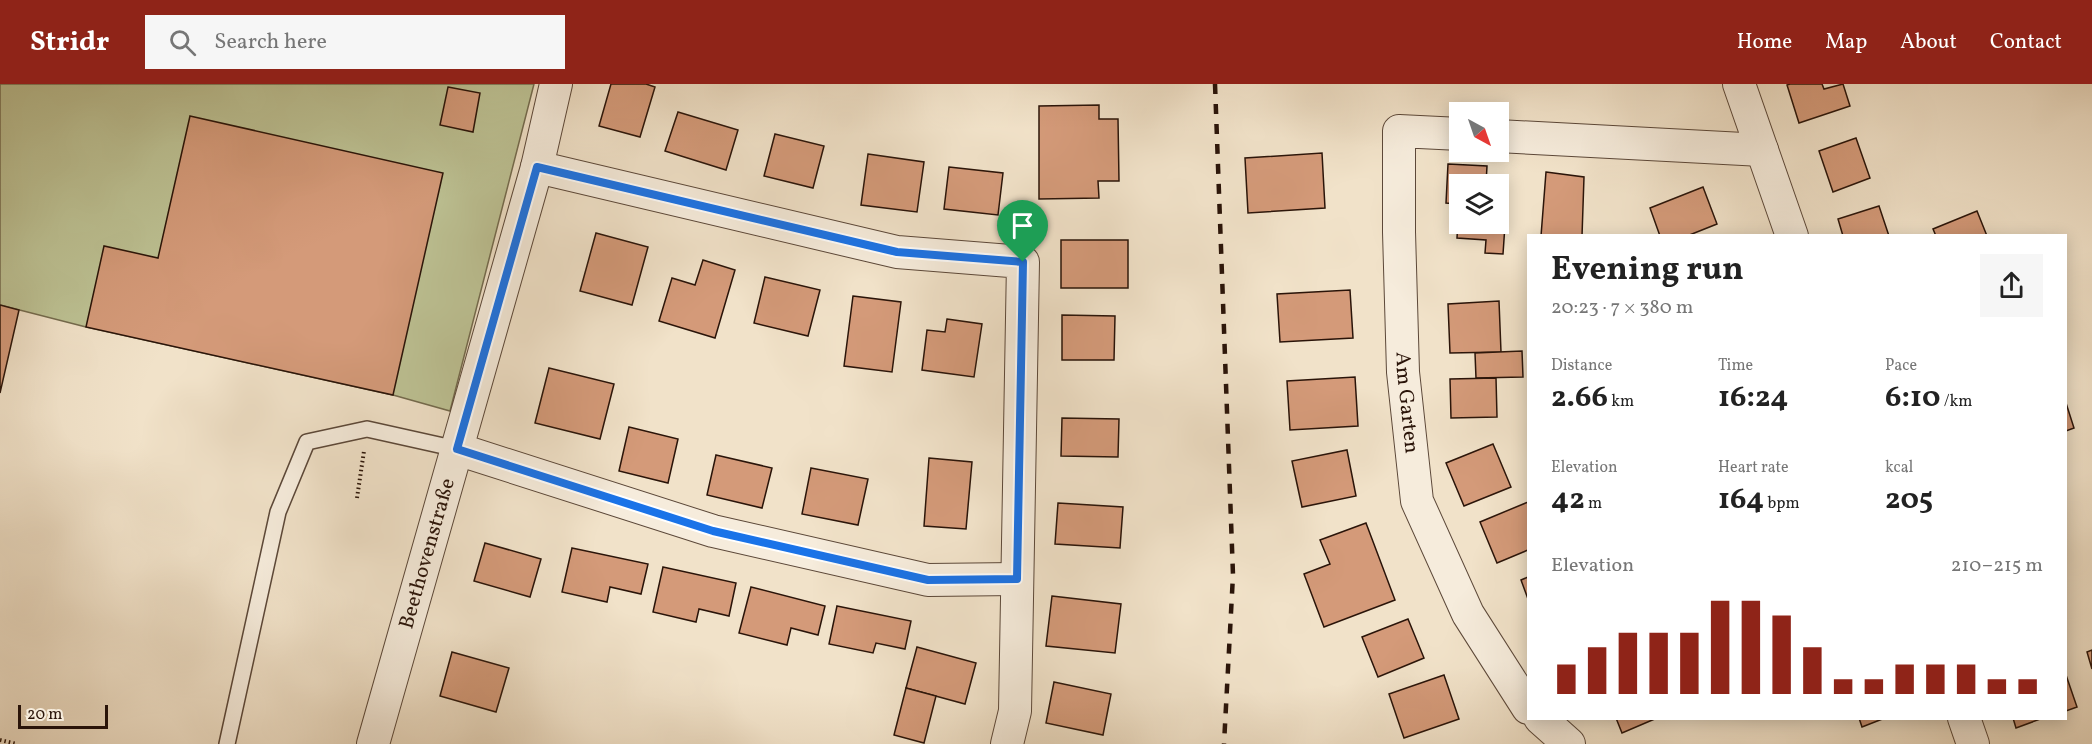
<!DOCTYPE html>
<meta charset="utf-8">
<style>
:root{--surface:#fff;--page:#f6f6f6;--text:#222;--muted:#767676;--accent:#8f2418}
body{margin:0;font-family:Vollkorn,serif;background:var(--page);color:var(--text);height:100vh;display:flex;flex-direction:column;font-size:22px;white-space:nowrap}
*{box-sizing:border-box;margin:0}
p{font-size:20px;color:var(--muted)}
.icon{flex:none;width:33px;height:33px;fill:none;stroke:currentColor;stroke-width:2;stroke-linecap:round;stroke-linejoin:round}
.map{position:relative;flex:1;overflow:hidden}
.details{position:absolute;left:1527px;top:150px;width:540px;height:486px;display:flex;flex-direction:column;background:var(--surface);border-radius:0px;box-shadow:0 3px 15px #0003}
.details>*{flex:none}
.needle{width:39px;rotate:140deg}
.fabs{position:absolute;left:1449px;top:18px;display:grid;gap:12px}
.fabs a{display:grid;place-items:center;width:60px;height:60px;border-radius:0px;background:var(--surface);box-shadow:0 3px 15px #0003;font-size:30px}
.scale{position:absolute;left:18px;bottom:15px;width:90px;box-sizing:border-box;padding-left:6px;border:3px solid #2a1409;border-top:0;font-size:16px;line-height:21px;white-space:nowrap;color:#2a1409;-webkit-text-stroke:4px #f6ecdc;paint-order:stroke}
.pin{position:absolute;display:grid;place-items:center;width:51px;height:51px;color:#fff;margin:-62px -26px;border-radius:50% 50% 50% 0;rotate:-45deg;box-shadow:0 0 6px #0007}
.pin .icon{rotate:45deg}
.round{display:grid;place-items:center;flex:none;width:63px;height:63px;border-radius:0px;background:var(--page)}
.summary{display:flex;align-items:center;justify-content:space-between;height:102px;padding:0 24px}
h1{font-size:33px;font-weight:700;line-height:45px}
.stats{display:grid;grid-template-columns:repeat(3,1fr);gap:9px;height:102px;padding:6px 24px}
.stats div{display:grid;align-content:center}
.stats b{font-size:30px;font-weight:700}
.stats small{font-size:16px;font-weight:400}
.stats p{font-size:16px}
.chart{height:168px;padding:12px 24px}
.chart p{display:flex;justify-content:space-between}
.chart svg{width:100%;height:108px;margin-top:6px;stroke:var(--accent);stroke-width:6}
header{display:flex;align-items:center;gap:36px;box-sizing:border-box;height:84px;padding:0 30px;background:var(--accent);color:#fff}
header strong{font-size:28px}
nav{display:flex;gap:33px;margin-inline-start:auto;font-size:21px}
.search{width:420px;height:54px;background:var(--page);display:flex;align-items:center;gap:15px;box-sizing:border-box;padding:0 21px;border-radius:0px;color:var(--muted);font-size:22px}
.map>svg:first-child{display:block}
.green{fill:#bdc294;stroke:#746b4e;stroke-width:1.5}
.building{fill:#d49a79;stroke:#2a1409;stroke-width:1.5}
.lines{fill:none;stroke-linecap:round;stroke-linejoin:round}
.lane-casing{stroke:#5c4839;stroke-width:18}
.street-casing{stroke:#5c4839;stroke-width:34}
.path{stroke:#2a1409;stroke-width:4;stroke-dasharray:1.5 3;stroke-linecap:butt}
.lane{stroke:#f6ecdc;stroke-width:15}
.street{stroke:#f6ecdc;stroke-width:32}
.rail{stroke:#2a1409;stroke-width:4.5;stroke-dasharray:10 10;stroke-linecap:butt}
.route-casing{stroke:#fff;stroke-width:12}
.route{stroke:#1a73e8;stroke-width:8}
.labels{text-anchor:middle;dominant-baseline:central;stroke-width:4.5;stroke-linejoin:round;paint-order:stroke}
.street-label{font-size:21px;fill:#2a1409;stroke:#f6ecdc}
</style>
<header>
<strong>Stridr</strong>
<div class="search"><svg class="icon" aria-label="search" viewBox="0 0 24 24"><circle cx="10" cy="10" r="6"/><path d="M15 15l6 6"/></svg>Search here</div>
<nav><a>Home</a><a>Map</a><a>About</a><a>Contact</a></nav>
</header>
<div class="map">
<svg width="2092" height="660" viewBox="0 0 2092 660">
<rect width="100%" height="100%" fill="#f1e2c9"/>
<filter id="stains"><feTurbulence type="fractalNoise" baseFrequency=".00333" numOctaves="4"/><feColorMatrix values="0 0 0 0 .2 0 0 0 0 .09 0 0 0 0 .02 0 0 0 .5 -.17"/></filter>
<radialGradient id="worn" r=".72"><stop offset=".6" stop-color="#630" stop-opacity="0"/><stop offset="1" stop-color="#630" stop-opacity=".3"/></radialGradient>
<polygon class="green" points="0,0 534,0 450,327 393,311 86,243 0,221"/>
<g class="building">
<polygon points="611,0 646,0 655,3 640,53 599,42"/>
<polygon points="1790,0 1822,0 1824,5 1843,0 1850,22 1799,39 1787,1"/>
<polygon points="448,3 480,9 473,48 440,41"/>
<polygon points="1099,21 1099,35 1118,35 1119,97 1098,97 1099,114 1039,115 1039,22"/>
<polygon points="678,28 738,46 726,86 665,67"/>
<polygon points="190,32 443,89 393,311 86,243 104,162 158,174"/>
<polygon points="775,50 824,62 813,104 764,92"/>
<polygon points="1856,54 1870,94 1833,108 1819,67"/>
<polygon points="1322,69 1325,124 1248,129 1245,74"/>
<polygon points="868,70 924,78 917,128 861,121"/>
<polygon points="1448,80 1487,82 1486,100 1460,100 1460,140 1505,141 1503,170 1485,169 1486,156 1457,154 1459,120 1446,119"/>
<polygon points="949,83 1003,89 998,131 944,125"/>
<polygon points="1546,88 1584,93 1582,152 1541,152"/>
<polygon points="1703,103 1717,140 1687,152 1660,152 1650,124"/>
<polygon points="1879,122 1889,152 1843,152 1838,135"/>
<polygon points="1977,127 1987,152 1936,152 1933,145"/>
<polygon points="596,149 648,163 632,221 580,207"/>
<rect x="1061" y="156" width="67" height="48"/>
<polygon points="703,176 735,186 715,254 659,237 672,194 695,201"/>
<polygon points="765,193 820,206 808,252 754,239"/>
<polygon points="1350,206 1353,254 1280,258 1277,210"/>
<polygon points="853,212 901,218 892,288 844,282"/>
<polygon points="1499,217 1501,268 1450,269 1448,220"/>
<polygon points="0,221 19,226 0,309"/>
<polygon points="1062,231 1115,232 1114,276 1062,276"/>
<polygon points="947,235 982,240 974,293 922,286 927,246 945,248"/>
<polygon points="1522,267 1523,293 1476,294 1475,269"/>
<polygon points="549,284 614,300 600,355 535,339"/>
<polygon points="1355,293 1358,342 1290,346 1287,297"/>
<polygon points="1496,294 1497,333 1451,334 1450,295"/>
<polygon points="2066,319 2074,344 2066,347"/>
<polygon points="1062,334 1119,335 1118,373 1061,372"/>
<polygon points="629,343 678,355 668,399 619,387"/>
<polygon points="1493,360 1511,403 1464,422 1446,379"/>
<polygon points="1347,366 1356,412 1302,423 1292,377"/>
<polygon points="716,371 772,384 762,424 707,411"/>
<polygon points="929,374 972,378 966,445 924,442"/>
<polygon points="811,384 868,395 858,441 802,430"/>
<polygon points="1528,418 1528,466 1497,479 1480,438"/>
<polygon points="1058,419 1123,423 1120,464 1055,460"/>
<polygon points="1366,439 1395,516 1324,543 1304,490 1330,480 1320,456"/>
<polygon points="485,459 541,475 530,513 474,497"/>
<polygon points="572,464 648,480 641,510 610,503 607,518 562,508"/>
<polygon points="663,483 736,499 729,532 699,525 696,538 653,528"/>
<polygon points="1528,493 1528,515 1521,496"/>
<polygon points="751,503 825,522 818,551 791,544 787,561 739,549"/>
<polygon points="1052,512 1121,520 1115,569 1046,562"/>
<polygon points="837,522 911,537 905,565 876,559 873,569 829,560"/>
<polygon points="1408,535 1424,574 1378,593 1362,553"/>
<polygon points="917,563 976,579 965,620 906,604"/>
<polygon points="2092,566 2092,585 2087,568"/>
<polygon points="452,568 509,584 496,628 440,612"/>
<polygon points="1444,591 1459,635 1404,654 1389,610"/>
<polygon points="2066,591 2077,623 2066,627"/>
<polygon points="1054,598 1111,610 1103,651 1046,639"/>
<polygon points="906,604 936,612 924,659 894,651"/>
<polygon points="1616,634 1657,634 1622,649"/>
<polygon points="1859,634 1885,634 1862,643"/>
<polygon points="2013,634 2043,634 2016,644"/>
</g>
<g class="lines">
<g class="lane-casing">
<polyline id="lane" points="227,660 278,428 307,358 367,345 457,365"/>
</g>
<g class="street-casing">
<g id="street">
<polyline points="1739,0 1792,152"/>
<path id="s1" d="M 1460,50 L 1399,47 L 1399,148 L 1403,288 L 1417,417 L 1468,530 L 1528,624"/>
<polyline points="1498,52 1762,66"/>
<polyline points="537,83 897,168 1023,178 1015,627 1007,660"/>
<polyline points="457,365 713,447 928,496 1016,495"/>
<polyline points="1540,634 1569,660"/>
<polyline points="1964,634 1973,660"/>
<path id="s2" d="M 373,660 L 537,83 L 556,0"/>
</g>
</g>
<g class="path">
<polyline points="357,414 364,367"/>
<polyline points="0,656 17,660"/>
</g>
<use href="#lane" class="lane"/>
<use href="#street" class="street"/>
<polyline class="rail" points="1215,0 1233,491 1224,660"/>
</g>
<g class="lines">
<g class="route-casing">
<polygon id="route" points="537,83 897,168 1023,178 1017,495 928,496 713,447 457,365"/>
</g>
<use href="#route" class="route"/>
</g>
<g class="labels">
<g class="street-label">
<text stroke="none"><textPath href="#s1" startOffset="333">Am Garten</textPath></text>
<text stroke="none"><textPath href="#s2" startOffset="198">Beethovenstraße</textPath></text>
</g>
</g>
<rect width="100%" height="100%" filter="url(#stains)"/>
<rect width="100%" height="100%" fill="url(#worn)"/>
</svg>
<div class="fabs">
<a><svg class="needle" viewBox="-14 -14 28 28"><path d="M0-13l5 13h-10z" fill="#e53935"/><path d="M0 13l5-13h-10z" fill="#767676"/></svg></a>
<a><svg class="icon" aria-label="layers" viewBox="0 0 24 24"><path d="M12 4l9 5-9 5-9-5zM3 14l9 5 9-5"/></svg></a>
</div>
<div class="scale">20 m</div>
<div class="pin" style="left:1023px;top:178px;background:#1e9e55"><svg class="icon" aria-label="arrive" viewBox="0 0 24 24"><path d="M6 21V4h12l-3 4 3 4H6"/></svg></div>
<section class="details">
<div class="summary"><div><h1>Evening run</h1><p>20:23 · 7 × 380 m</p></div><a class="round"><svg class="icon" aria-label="share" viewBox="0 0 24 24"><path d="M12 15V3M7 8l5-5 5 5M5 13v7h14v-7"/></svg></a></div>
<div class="stats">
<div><p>Distance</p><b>2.66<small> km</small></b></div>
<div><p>Time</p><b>16:24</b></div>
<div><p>Pace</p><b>6:10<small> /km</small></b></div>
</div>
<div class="stats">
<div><p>Elevation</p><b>42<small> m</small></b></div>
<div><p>Heart rate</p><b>164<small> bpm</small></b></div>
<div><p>kcal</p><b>205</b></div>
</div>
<div class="chart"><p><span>Elevation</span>210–215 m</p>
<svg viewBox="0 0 160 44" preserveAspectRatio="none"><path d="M5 44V32M15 44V25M25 44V19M35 44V19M45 44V19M55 44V6M65 44V6M75 44V12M85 44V25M95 44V38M105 44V38M115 44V32M125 44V32M135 44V32M145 44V38M155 44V38"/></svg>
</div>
</section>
</div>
